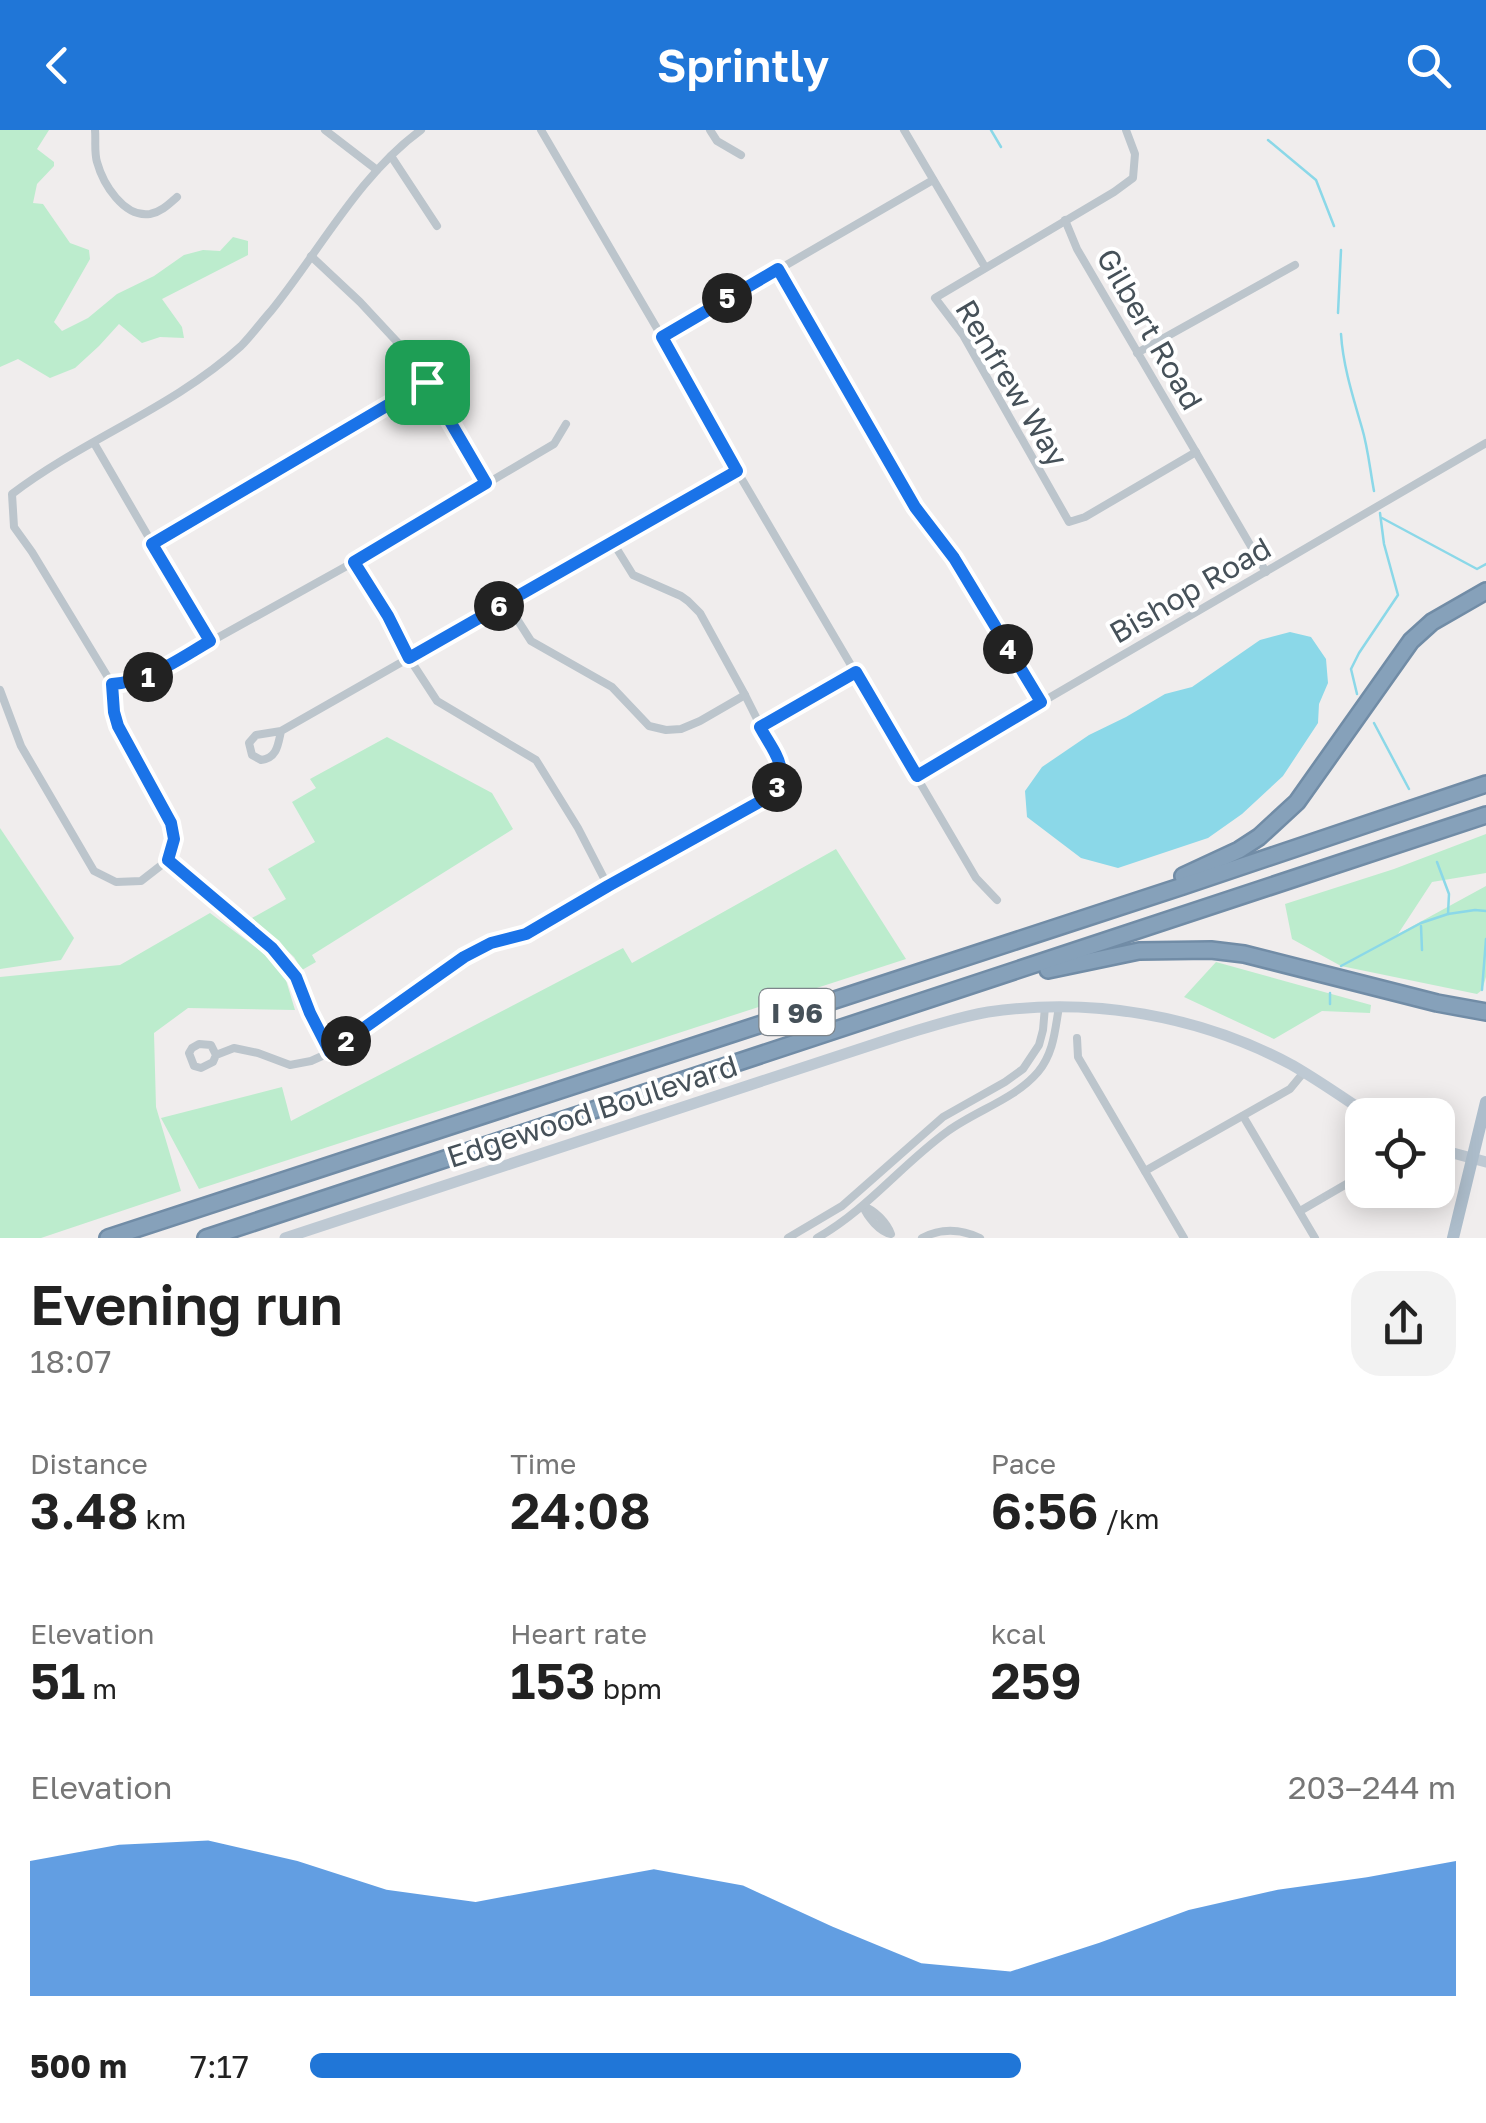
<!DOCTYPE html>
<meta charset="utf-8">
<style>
:root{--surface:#fff;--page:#f2f2f2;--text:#222;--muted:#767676;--accent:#2076d7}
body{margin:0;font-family:"Golos Text",sans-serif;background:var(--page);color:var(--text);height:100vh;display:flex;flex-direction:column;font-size:38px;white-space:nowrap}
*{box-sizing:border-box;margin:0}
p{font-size:32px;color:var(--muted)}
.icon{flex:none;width:55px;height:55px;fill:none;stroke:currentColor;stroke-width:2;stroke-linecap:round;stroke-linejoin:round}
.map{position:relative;height:1108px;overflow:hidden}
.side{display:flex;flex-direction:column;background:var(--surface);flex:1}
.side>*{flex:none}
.buttons{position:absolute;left:1345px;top:968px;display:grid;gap:20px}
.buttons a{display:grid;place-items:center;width:110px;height:110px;border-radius:20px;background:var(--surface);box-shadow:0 5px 25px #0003;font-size:50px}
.pin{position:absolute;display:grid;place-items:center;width:85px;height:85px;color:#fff;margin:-42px;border-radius:20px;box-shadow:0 5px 15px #0006}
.km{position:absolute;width:50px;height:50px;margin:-25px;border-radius:50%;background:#222;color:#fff;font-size:28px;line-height:50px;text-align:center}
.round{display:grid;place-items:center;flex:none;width:105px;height:105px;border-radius:30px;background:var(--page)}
.overview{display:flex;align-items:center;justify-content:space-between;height:170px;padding:0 30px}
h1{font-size:55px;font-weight:600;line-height:75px}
.figures{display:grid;grid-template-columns:repeat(3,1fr);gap:15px;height:170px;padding:10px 30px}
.figures div{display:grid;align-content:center}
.figures b{font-size:50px;font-weight:600}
.figures small{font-size:28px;font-weight:400}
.figures p{font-size:28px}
.chart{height:280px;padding:20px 30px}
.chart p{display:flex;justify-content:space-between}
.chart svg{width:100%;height:180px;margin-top:10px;fill:var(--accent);opacity:.7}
ul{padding:0 30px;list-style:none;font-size:32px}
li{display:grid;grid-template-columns:160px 120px 1fr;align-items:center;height:75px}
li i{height:25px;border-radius:12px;background:var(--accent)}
header{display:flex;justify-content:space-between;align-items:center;height:130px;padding:0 30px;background:var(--accent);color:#fff;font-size:45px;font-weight:600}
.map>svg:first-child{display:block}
.green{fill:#bceccd}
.water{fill:#8bd8e8}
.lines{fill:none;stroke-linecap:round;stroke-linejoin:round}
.stream{stroke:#8bd8e8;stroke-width:2.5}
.highway-casing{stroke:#718ca6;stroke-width:20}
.street{stroke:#bcc5cc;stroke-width:8}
.secondary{stroke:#bec9d3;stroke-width:11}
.primary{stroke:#adbdcb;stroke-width:12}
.highway{stroke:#86a1ba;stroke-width:15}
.route-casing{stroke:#fff;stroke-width:20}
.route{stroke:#1a73e8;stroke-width:12}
.labels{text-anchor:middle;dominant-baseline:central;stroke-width:8;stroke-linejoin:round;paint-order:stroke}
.shield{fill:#fff;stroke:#7e858b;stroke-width:2.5}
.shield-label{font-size:28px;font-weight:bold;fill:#465159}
.street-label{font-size:30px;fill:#465159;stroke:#fff}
</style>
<header><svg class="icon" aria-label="back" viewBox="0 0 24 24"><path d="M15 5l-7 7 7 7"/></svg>Sprintly<svg class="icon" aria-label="search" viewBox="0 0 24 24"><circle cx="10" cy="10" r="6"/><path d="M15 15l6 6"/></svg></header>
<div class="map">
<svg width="1486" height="1108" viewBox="0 0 1486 1108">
<rect width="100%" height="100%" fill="#f0eded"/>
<g class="green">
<polygon points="0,0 49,0 37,19 54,32 54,36 37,54 33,73 43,74 70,113 89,120 90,129 54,192 62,201 88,188 117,164 154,146 184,125 203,120 220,121 233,107 248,111 248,125 162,169 182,197 184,208 160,207 142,213 119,194 99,216 75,238 50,248 18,229 0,237"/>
<polygon points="387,607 492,663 513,699 312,825 316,832 302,840 294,827 252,788 286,769 268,739 315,712 292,672 316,658 310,649"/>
<polygon points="0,698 74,808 61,830 0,839"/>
<polygon points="1486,704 1486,743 1432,752 1398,804 1486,756 1486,847 1482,860 1477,864 1341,836 1292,809 1285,774 1394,739"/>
<polygon points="836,719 906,829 199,1059 161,988 282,957 291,991 623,818 632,833"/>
<polygon points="210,783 282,837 295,880 188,878 154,903 156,977 181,1061 41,1108 0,1108 0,847 120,835"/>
<polygon points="1216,832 1371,875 1370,883 1322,881 1274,909 1184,867"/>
</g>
<polygon class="water" points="1290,502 1311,507 1326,529 1328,553 1319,574 1318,593 1283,646 1242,684 1208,708 1118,738 1081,728 1027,687 1025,661 1042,637 1089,605 1126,587 1165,564 1192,557 1260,510"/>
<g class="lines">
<g class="stream">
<polyline points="991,0 1001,17"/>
<polyline points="1268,10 1316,50 1334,96"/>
<polyline points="1338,183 1341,120"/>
<path d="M 1341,204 C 1343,236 1353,267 1362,298 C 1368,318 1370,340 1374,361"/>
<polyline points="1382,388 1477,439 1486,434"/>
<polyline points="1357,564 1351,539 1359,523 1398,465 1384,414 1380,383"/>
<polyline points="1374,593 1409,659"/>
<polyline points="1437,732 1449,764 1448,784 1475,780 1486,781"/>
<polyline points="1421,796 1422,820"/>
<polyline points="1341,836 1421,793 1448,784"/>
<polyline points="1482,860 1486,809"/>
<polyline points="1330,863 1330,874"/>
</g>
<g class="highway-casing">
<g id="highway">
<polyline points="1183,746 1239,720 1259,707 1297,672 1411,511 1432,492 1486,461"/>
<polyline points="1048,840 1139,821 1211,820 1244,824 1437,873 1486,882"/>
<polyline points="108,1108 1183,756 1486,654"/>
<polyline points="206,1108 1486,685"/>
</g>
</g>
<g class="street">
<path d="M 95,0 C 96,10 94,22 97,32 C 103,54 124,88 150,84 C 161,82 169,74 177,67"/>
<polyline points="325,0 377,40"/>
<polyline points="541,0 662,207 737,341 976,748 997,770"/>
<polyline points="710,0 717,11 741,25"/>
<polyline points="904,0 985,137"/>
<polyline points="1126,0 1135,24 1133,48 1114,62 935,168 963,205 1069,392 1085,387 1196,322"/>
<polyline points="391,26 437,96"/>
<polyline points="1065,90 1077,119 1266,442"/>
<polyline points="311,126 360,172 413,229 487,353"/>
<polyline points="778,139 915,377 954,428 1041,572"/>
<polyline points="662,207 933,50"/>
<polyline points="1137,223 1295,135"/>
<polyline points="94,313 209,511"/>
<polyline points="152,414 427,252"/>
<polyline points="354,432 388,486 409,528 437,571 536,630 578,698 608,756"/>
<polyline points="506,472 531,511 612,557 649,596 666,600 681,599 700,591 745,565"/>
<polyline points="112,554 126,554 147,547 354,432 554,314 566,294"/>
<polyline points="0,560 21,616 94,741 116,752 141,751 168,730"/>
<polyline points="760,597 856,542"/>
<path d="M 281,601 C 278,615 277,628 261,630 L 252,625 L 249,613 L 256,605 L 281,601 L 737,341"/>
<polyline points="917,645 1486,313"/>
<path d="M 168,730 L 174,709 L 171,693 L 118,596 L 114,581 L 112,554 L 32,422 L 14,397 L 12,364 C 84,309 173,278 241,216 C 252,205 261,192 271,181 C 319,122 359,45 421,0"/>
<polyline points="168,730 272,818 296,847 309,883 331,922"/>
<polyline points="1077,908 1078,927 1184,1108"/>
<path d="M 216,925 L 211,915 L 199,914 L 192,918 L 189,923 L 194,936 L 201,938 L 213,932 L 216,925 L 234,918 L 258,923 L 290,935 L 311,931 L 331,922 L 464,827 L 491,813 L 526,805 L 608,756 L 770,666 C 780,654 785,647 778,631 L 745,565 L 700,483 L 688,471 L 681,466 L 633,445 L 612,411"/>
<polyline points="1243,986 1315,1108"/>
<polyline points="1145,1041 1290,959 1304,942"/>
<path d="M 863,1076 C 875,1080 887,1093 891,1104 C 880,1102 867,1087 863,1076 Z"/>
<polyline points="1300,1081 1362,1045"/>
<polyline points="788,1108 842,1076 943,987 1005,952 1023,939 1039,915 1043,900 1045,877"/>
<path d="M 817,1108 C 867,1080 902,1034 948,1001 C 977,980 1015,969 1038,942 C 1054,923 1055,899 1059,877"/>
<path d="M 922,1108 C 941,1098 961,1099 980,1108"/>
</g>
<g class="secondary">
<polyline points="1438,1019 1486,1032"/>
<path d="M 285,1108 L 899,906 C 929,897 958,887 988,882 C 1092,867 1199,885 1292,935 C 1318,950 1344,968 1369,985"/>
</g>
<polyline class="primary" points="1453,1108 1486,972"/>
<use href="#highway" class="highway"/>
</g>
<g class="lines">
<g class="route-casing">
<path id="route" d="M 778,139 L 915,377 L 954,428 L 1041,572 L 917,646 L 856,542 L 760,597 C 774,623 793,640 770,666 L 608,756 L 526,804 L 491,813 L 464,827 L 330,922 L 310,883 L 296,847 L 272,818 L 168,730 L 174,709 L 171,693 L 118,596 L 114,582 L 112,554 C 148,552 179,529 210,511 L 152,414 L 427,252 L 486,353 L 354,432 L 388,486 L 409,528 L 737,341 L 662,207 Z"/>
</g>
<use href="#route" class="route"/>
</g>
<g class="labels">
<rect class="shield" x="759.5" y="859" width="75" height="46" rx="8"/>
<g class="shield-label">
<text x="797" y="882">I 96</text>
</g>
<g class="street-label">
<text transform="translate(1150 199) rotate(60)">Gilbert Road</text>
<text transform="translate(1012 253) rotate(59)">Renfrew Way</text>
<text transform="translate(1190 460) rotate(-30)">Bishop Road</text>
<text transform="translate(592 981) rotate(-18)">Edgewood Boulevard</text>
</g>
</g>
</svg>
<div class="buttons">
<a><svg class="icon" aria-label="locate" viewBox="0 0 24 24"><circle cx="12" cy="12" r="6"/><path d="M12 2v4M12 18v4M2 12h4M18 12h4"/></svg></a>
</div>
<div class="pin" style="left:427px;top:252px;background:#1e9e55"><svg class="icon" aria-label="arrive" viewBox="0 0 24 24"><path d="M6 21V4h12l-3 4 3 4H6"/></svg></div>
<b class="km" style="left:148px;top:547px">1</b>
<b class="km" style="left:346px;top:911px">2</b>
<b class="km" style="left:777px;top:657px">3</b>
<b class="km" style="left:1008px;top:519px">4</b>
<b class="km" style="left:727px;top:168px">5</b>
<b class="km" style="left:499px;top:476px">6</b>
</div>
<section class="side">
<div class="overview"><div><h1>Evening run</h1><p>18:07</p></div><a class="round"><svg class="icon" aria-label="share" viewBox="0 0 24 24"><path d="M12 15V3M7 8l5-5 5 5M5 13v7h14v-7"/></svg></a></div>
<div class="figures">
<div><p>Distance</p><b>3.48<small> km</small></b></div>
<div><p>Time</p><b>24:08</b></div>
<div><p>Pace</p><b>6:56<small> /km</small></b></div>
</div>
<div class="figures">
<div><p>Elevation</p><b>51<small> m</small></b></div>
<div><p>Heart rate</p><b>153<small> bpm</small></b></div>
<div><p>kcal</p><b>259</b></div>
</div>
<div class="chart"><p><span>Elevation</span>203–244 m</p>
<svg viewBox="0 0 160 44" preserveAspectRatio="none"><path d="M0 44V11L10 7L20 6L30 11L40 18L50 21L60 17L70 13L80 17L90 27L100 36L110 38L120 31L130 23L140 18L150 15L160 11V44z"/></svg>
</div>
<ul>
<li><b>500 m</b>7:17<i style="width:62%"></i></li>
</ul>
</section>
